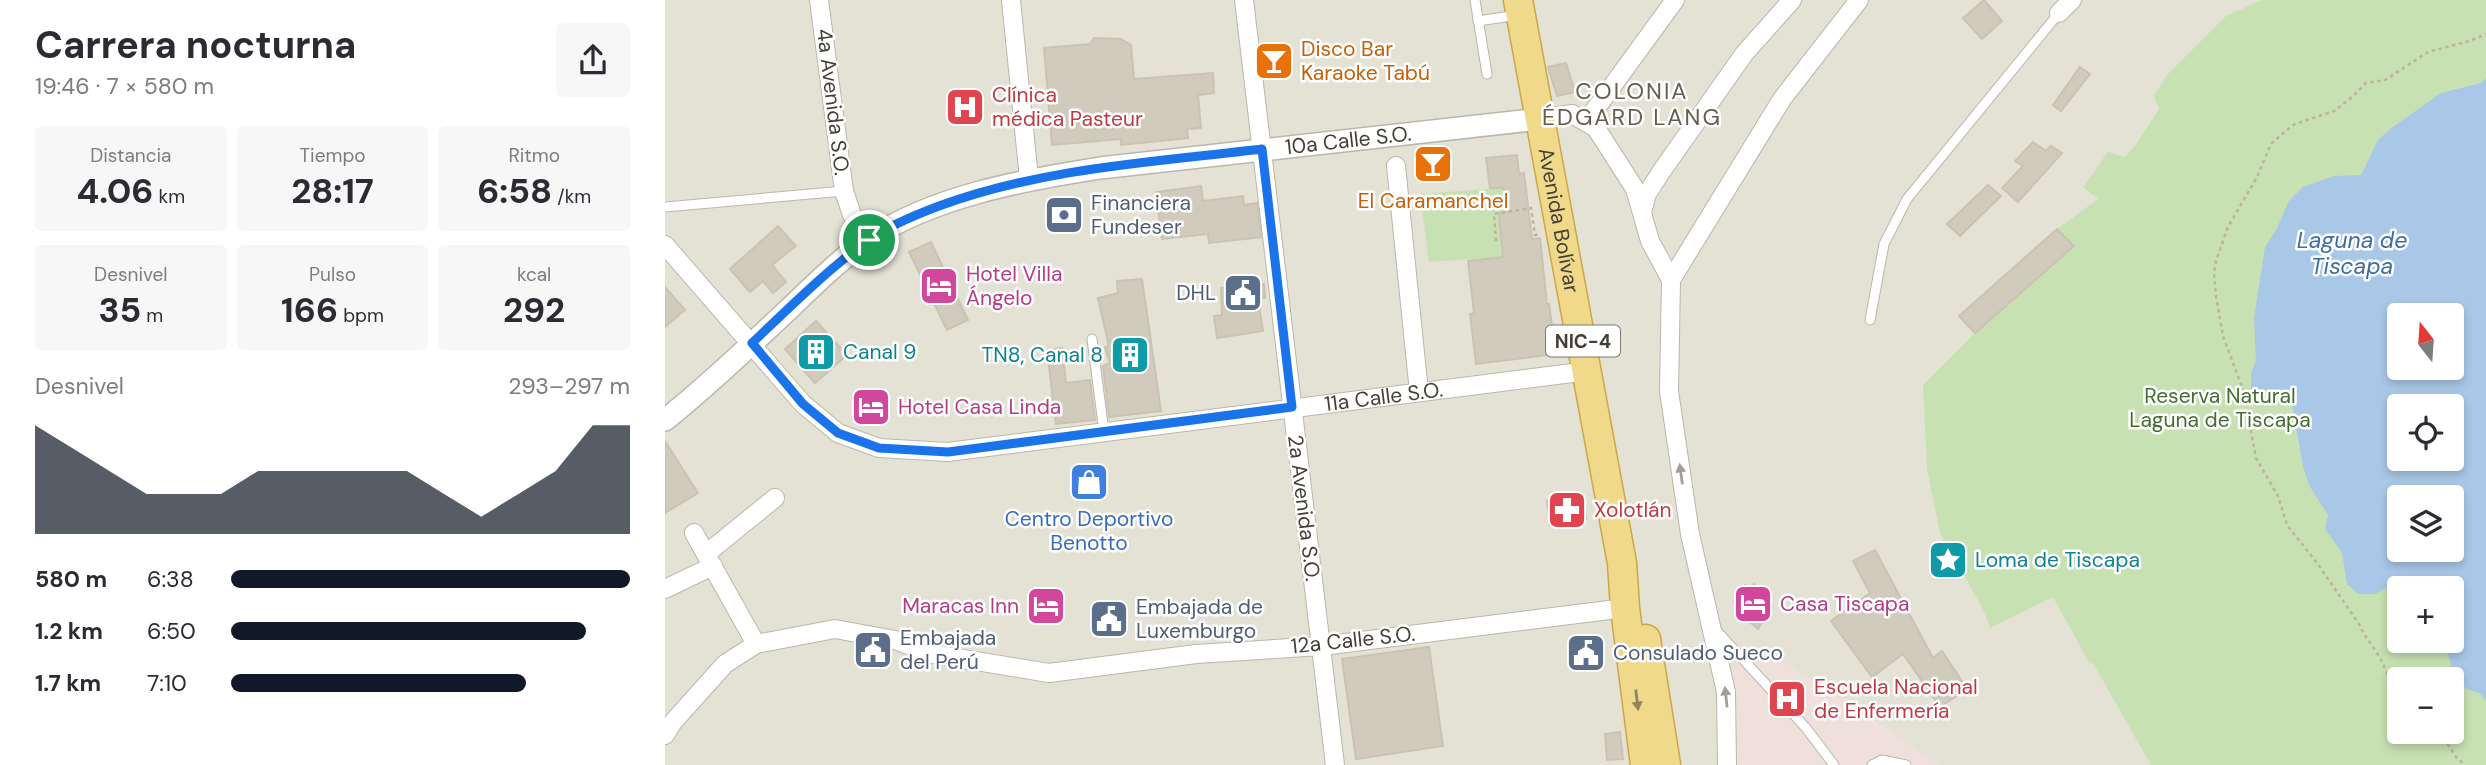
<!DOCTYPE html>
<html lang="es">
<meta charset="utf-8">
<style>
:root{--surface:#fff;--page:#f7f7f7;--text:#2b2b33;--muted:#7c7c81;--accent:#111827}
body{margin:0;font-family:"DM Sans",sans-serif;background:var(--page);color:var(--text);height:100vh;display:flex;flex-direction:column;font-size:26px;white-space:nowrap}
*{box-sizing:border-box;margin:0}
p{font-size:23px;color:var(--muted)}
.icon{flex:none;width:38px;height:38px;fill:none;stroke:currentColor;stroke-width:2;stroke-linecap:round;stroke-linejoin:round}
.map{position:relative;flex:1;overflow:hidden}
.panel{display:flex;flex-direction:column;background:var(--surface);width:665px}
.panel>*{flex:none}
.needle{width:46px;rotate:343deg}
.buttons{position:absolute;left:1722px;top:303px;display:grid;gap:14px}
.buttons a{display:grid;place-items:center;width:77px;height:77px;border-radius:7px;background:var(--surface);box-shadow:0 4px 10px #0003;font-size:35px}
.pin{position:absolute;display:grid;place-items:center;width:60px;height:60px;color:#fff;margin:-30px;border:4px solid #fff;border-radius:50%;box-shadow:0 2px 7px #0007}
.round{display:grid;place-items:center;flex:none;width:74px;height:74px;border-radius:7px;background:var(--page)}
.summary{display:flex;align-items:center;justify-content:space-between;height:119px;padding:0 35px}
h1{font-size:38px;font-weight:700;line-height:52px}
.stats{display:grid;grid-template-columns:repeat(3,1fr);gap:10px;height:119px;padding:7px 35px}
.stats div{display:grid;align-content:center;border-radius:7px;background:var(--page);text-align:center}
.stats b{font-size:35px;font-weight:700}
.stats small{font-size:19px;font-weight:400}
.stats p{font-size:19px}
.chart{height:196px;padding:14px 35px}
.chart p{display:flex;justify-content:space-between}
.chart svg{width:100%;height:126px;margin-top:7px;fill:var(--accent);opacity:.7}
ul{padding:0 35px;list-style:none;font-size:23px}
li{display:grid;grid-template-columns:112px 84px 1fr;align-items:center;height:52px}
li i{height:18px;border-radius:9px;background:var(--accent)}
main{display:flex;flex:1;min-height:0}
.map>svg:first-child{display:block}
.residential{fill:#e4e1d5;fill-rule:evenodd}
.medical{fill:#f0e0db}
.green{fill:#c8e1b3;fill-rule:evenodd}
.water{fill:#a9c8e7;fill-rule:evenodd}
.building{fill:#d1cbbd;stroke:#cbc3b1;stroke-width:2}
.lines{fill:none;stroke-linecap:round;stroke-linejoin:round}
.service-casing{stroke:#bbb7aa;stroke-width:11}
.minor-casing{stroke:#bbb7aa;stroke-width:20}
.tertiary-casing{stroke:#bbb7aa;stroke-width:24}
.trunk-casing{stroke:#cba746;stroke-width:31}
.path{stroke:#bbb39d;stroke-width:2.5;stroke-dasharray:3.5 3.5;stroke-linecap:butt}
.service{stroke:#fff;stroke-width:9}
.minor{stroke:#fff;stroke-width:18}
.tertiary{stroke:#fff;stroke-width:21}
.trunk{stroke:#f0d98a;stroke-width:28}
.oneway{fill:#a19f9a}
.oneway2{fill:#91845c}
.route-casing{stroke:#fff;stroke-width:14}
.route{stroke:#1a73e8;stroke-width:9}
.labels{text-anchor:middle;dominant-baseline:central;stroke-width:5;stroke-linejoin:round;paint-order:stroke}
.shield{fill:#fff;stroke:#7b7972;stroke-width:2}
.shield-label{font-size:19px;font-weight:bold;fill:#433f36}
.food-label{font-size:21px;fill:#c56008;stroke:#fff;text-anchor:start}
.health-label{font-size:21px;fill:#be3a42;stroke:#fff;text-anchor:start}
.street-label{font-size:21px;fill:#433f36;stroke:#fff}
.service-label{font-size:21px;fill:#4e5e75;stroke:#fff;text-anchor:start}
.hotel-label{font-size:21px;fill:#b23c85;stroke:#fff;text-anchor:start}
.culture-label{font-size:21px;fill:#0d838f;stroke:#fff;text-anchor:start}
.park-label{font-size:21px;fill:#426e30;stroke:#fff}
.shop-label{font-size:21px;fill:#366cbe;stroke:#fff}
.neighbourhood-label{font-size:23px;letter-spacing:2px;fill:#655e4f;stroke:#fff}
.water-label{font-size:23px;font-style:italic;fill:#3c6ea2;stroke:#fff}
</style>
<main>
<section class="panel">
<div class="summary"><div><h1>Carrera nocturna</h1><p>19:46 · 7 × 580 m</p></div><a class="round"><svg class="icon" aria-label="share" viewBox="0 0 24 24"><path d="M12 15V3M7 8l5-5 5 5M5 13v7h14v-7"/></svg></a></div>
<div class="stats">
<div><p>Distancia</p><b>4.06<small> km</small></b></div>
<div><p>Tiempo</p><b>28:17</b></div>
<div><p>Ritmo</p><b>6:58<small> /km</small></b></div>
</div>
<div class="stats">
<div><p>Desnivel</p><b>35<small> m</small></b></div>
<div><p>Pulso</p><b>166<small> bpm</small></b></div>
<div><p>kcal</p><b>292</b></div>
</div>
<div class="chart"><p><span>Desnivel</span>293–297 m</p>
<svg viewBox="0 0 160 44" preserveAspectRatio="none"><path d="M0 44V6L10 14L20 22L30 30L40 30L50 30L60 22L70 22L80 22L90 22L100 22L110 30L120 38L130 30L140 22L150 6L160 6V44z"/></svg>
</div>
<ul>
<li><b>580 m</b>6:38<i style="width:100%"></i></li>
<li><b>1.2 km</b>6:50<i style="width:89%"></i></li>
<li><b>1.7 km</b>7:10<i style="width:74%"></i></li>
</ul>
</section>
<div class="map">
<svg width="1821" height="765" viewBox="0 0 1821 765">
<rect width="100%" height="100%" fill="#f1efe6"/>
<path class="residential" d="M 0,0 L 1821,0 L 1821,765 L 0,765 ZM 1734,315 L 1787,315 L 1787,368 L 1734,368 ZM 1734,406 L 1787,406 L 1787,458 L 1734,458 ZM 1734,497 L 1787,497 L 1787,550 L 1734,550 ZM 1734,588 L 1787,588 L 1787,640 L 1734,640 ZM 1734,679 L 1787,679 L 1787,732 L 1734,732 Z"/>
<polygon class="medical" points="1096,646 1217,725 1275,765 1064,765 1071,744 1067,672"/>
<g class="green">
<path d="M 1597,0 L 1821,0 L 1821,765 L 1486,765 L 1428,663 L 1425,664 L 1388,597 L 1325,628 L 1319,611 L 1275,533 L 1262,469 L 1258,385 L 1310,333 L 1409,246 L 1392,229 L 1433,199 L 1418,187 L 1443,152 L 1460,157 L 1472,143 L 1494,109 L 1489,96 L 1502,75 L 1561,16 ZM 1734,315 L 1787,315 L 1787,368 L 1734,368 ZM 1734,406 L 1787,406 L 1787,458 L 1734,458 ZM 1734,497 L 1787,497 L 1787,550 L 1734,550 ZM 1734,588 L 1787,588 L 1787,640 L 1734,640 ZM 1734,679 L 1787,679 L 1787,732 L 1734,732 Z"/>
<polygon points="839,188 844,211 838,257 764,262 755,194"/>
</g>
<path class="water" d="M 1821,79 L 1821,702 L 1815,693 C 1783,687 1791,663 1776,641 L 1787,640 L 1787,588 L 1734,588 L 1734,599 L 1720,588 L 1711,594 L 1693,594 L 1682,584 L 1677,553 L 1660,529 L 1663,515 L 1645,487 L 1638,467 L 1626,398 L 1617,391 L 1586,389 L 1586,373 L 1591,360 L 1589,318 L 1600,247 L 1612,228 L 1624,201 L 1638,187 L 1669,176 L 1696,175 L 1713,140 L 1725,129 L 1776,93 L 1816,83 ZM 1734,315 L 1787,315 L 1787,368 L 1734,368 ZM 1734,406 L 1787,406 L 1787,458 L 1734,458 ZM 1734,497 L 1787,497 L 1787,550 L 1734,550 Z"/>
<g class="building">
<polygon points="1319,0 1337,21 1317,39 1298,18"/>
<polygon points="429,38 456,39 466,45 469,79 548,73 549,93 533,95 536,128 522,129 523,138 456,145 456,139 387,145 379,48 425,44"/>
<polygon points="901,63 910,92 892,96 883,67"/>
<polygon points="1415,67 1425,74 1396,111 1388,105"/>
<polygon points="1368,142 1381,151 1386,146 1397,153 1353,202 1337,188 1358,166 1350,161"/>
<polygon points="852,155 854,174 859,173 867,239 875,238 882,304 884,304 891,354 811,364 805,314 809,313 803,261 838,257 834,213 844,211 839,188 825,188 821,158"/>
<polygon points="1323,185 1336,196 1295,236 1282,224"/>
<polygon points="536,186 538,201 578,196 579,205 592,203 596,237 544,243 543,234 497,239 491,192"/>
<polygon points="412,197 416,228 385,232 382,201"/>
<polygon points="113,226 131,246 107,265 121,282 108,293 98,281 85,292 65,269"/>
<polygon points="1392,229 1409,246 1310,333 1294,316"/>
<polygon points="266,242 303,320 282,330 244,252"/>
<polygon points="477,279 496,411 444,417 438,366 445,363 440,347 444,346 433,298 453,293 452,281"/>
<polygon points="599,284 600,298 593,299 598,331 552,338 549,316 557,315 556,288"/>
<polygon points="0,287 20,310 0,327"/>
<polygon points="151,321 182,355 150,383 120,349"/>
<polygon points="397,348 401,383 425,380 430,420 391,424 382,350"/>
<polygon points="0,441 33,493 0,513"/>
<polygon points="918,496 921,519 885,524 882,501"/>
<polygon points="1210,550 1268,658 1277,651 1302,689 1275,707 1238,654 1207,677 1166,621 1205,593 1188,561"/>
<polygon points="1089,584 1100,593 1097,598 1107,606 1093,629 1071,610 1074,606 1069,601 1080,585 1085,590"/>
<polygon points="764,647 778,746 691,759 677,659"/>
<polygon points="955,732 958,759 942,760 940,734"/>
</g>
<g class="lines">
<g class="service-casing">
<g id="service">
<polyline points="810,0 822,74"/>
<polyline points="813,21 853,15"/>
<polyline points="0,207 179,191"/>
<polyline points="1205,320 1219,244 1242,199 1394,13"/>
<polyline points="427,339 439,432"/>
<polyline points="1050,629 1141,728 1169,765"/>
<polyline points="1207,765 1217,760 1241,765"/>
</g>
</g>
<g class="minor-casing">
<g id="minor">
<polyline points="154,0 179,191 187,215 204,240"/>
<polyline points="346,0 364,179"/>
<polyline points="579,0 670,765"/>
<polyline points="1394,13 1407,0"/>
<polyline points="875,119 907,114 931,128 970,189 985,241 1006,280 1004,391 1025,534 1061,692 1062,765"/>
<polyline points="921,122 1010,0"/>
<polyline points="731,166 754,392"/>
<polyline points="977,212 982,194 996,172 1079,54 1127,0"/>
<path id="s1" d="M 0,245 L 138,404 L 173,433 L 214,448 L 283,452 L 923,371"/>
<polyline points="1006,280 1117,99 1194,0"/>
<polyline points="29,533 91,644"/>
<polyline points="41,554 110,498"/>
<polyline points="0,589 48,566"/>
<polyline points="0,735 8,722 60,664 91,644 170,629 230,640 268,654 384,673 531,654 657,646 960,608"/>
</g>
</g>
<g class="tertiary-casing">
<g id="tertiary">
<path id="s2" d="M 0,420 C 43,386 82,348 123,310 C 148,286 174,260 203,240 C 268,196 359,180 435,168 L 875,119"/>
</g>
</g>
<g class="trunk-casing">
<g id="trunk">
<path id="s3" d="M 853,0 L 957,563 L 960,608 L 980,765"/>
<polyline points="981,639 1001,765"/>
</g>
</g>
<g class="path">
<polyline points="831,241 829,214 866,208 870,235 875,234"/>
<path d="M 1734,700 C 1724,685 1722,668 1712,653 C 1706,643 1699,636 1694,624 L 1652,563 L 1622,525 L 1613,496 L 1591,458 L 1585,426 L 1583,403 L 1558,336 L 1551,296 L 1549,272 L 1551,261 L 1563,227 L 1592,177 L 1606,144 L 1617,134 L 1630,124 L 1669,111 L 1685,99 L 1701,83 L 1720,80 L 1763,52 L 1804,41 L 1821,34"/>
<polyline points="1775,732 1791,757 1800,765"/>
</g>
<use href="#service" class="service"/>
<use href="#minor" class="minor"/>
<use href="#tertiary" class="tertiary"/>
<use href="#trunk" class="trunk"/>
</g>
<defs><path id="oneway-solid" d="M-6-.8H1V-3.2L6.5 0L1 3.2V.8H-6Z" transform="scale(1.75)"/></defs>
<g class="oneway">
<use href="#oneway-solid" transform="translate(1016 474) rotate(-98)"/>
<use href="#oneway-solid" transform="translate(1061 697) rotate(-96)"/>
</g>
<use class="oneway2" href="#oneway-solid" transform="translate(972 700) rotate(83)"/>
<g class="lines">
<g class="route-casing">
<path id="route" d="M 597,149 L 627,407 L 283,452 L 214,448 L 173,433 L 138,404 L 87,343 C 124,308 161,271 202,241 C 223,226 250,215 274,206 C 377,168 489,162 597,149 Z"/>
</g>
<use href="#route" class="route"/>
</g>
<defs>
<g id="bar-square" transform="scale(2.0125)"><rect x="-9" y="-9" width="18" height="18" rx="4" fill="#e8710a" stroke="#fff"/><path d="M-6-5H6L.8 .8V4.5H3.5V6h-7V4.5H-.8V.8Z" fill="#fff"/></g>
<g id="hospital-square" transform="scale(2.0125)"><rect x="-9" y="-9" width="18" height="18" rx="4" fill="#e0444e" stroke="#fff"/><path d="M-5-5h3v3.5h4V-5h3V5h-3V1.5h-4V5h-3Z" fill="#fff"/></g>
<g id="bank-square" transform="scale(2.0125)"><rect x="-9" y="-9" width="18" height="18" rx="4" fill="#5c6f8a" stroke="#fff"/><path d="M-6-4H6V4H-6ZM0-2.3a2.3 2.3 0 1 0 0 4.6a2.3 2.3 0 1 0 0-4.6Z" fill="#fff"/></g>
<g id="hotel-square" transform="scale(2.0125)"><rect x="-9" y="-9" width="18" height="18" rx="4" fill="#d1479c" stroke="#fff"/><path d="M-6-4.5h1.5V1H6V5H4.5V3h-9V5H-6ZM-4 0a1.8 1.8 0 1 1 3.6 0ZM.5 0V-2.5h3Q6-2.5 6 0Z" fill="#fff"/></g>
<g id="civic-square" transform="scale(2.0125)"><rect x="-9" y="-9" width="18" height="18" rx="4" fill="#5c6f8a" stroke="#fff"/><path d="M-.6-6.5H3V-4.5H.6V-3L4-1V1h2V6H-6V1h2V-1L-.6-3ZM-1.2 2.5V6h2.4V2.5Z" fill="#fff"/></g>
<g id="building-square" transform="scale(2.0125)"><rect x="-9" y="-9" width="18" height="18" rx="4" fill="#0f9aa8" stroke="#fff"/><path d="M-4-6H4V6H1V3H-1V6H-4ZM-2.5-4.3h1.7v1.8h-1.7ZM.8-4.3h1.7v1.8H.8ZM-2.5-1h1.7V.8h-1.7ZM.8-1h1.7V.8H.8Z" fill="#fff"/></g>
<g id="shop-square" transform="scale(2.0125)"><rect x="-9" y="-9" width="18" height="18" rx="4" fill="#3f7fe0" stroke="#fff"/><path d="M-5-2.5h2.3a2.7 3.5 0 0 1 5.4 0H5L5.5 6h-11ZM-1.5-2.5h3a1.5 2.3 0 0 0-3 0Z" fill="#fff"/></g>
<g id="pharmacy-square" transform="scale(2.0125)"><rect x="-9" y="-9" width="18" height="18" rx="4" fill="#e0444e" stroke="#fff"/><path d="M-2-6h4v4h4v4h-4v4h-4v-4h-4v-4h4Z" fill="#fff"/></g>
<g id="sight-square" transform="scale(2.0125)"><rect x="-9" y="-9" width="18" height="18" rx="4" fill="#0f9aa8" stroke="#fff"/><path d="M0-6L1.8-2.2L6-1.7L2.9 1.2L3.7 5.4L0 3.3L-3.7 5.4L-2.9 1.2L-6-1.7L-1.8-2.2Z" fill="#fff"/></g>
</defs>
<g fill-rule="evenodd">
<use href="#bar-square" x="609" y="61"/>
<use href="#hospital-square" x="300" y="107"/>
<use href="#bar-square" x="768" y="164"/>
<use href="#bank-square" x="399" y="215"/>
<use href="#hotel-square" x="274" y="286"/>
<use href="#civic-square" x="578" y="293"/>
<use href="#building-square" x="151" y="352"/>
<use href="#building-square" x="465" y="355"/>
<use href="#hotel-square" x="206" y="407"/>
<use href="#shop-square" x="424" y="482"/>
<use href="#pharmacy-square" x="902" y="510"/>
<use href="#sight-square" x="1283" y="560"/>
<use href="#hotel-square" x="1088" y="604"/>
<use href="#hotel-square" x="381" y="606"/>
<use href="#civic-square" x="444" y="619"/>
<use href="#civic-square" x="208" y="650"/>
<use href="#civic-square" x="921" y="653"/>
<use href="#hospital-square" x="1122" y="699"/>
</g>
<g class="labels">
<rect class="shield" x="881" y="325.5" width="74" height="31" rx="5"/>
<g class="shield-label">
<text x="918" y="341">NIC-4</text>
</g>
<g class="food-label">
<text x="636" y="49">Disco Bar<tspan x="636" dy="24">Karaoke Tabú</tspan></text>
<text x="768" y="201" text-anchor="middle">El Caramanchel</text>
</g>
<g class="health-label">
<text x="327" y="95">Clínica<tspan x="327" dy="24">médica Pasteur</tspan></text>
<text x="929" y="510">Xolotlán</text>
<text x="1149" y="687">Escuela Nacional<tspan x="1149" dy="24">de Enfermería</tspan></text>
</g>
<g class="street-label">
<text transform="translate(168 102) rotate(83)">4a Avenida S.O.</text>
<text stroke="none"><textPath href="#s2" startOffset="766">10a Calle S.O.</textPath></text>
<text stroke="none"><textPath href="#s3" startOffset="224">Avenida Bolívar</textPath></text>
<text stroke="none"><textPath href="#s1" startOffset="808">11a Calle S.O.</textPath></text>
<text transform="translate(639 508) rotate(83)">2a Avenida S.O.</text>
<text transform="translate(688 640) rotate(-6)">12a Calle S.O.</text>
</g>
<g class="service-label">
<text x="426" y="203">Financiera<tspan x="426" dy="24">Fundeser</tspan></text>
<text x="551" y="293" text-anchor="end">DHL</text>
<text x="471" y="607">Embajada de<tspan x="471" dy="24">Luxemburgo</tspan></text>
<text x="235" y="638">Embajada<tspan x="235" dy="24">del Perú</tspan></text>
<text x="948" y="653">Consulado Sueco</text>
</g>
<g class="hotel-label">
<text x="301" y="274">Hotel Villa<tspan x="301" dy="24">Ángelo</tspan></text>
<text x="233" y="407">Hotel Casa Linda</text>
<text x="1115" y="604">Casa Tiscapa</text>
<text x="354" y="606" text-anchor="end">Maracas Inn</text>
</g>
<g class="culture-label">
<text x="178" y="352">Canal 9</text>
<text x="438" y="355" text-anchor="end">TN8, Canal 8</text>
<text x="1310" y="560">Loma de Tiscapa</text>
</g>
<g class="park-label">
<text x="1555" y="396">Reserva Natural<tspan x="1555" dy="24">Laguna de Tiscapa</tspan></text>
</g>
<g class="shop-label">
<text x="424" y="519">Centro Deportivo<tspan x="424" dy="24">Benotto</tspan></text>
</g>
<g class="neighbourhood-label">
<text x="967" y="91">COLONIA<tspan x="967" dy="26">ÉDGARD LANG</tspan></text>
</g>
<g class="water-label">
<text x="1687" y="240">Laguna de<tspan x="1687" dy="26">Tiscapa</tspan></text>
</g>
</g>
</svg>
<div class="buttons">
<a><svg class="needle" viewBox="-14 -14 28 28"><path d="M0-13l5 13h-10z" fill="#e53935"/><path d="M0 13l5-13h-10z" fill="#7c7c81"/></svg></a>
<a><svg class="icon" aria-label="locate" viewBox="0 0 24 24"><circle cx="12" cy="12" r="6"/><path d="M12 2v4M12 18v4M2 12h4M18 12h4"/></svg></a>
<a><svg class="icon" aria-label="layers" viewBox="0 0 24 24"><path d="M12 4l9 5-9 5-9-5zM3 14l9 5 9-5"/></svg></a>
<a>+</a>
<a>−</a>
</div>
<div class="pin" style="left:204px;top:240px;background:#1e9e55"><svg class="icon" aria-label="arrive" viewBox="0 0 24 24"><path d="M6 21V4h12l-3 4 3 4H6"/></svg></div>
</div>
</main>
